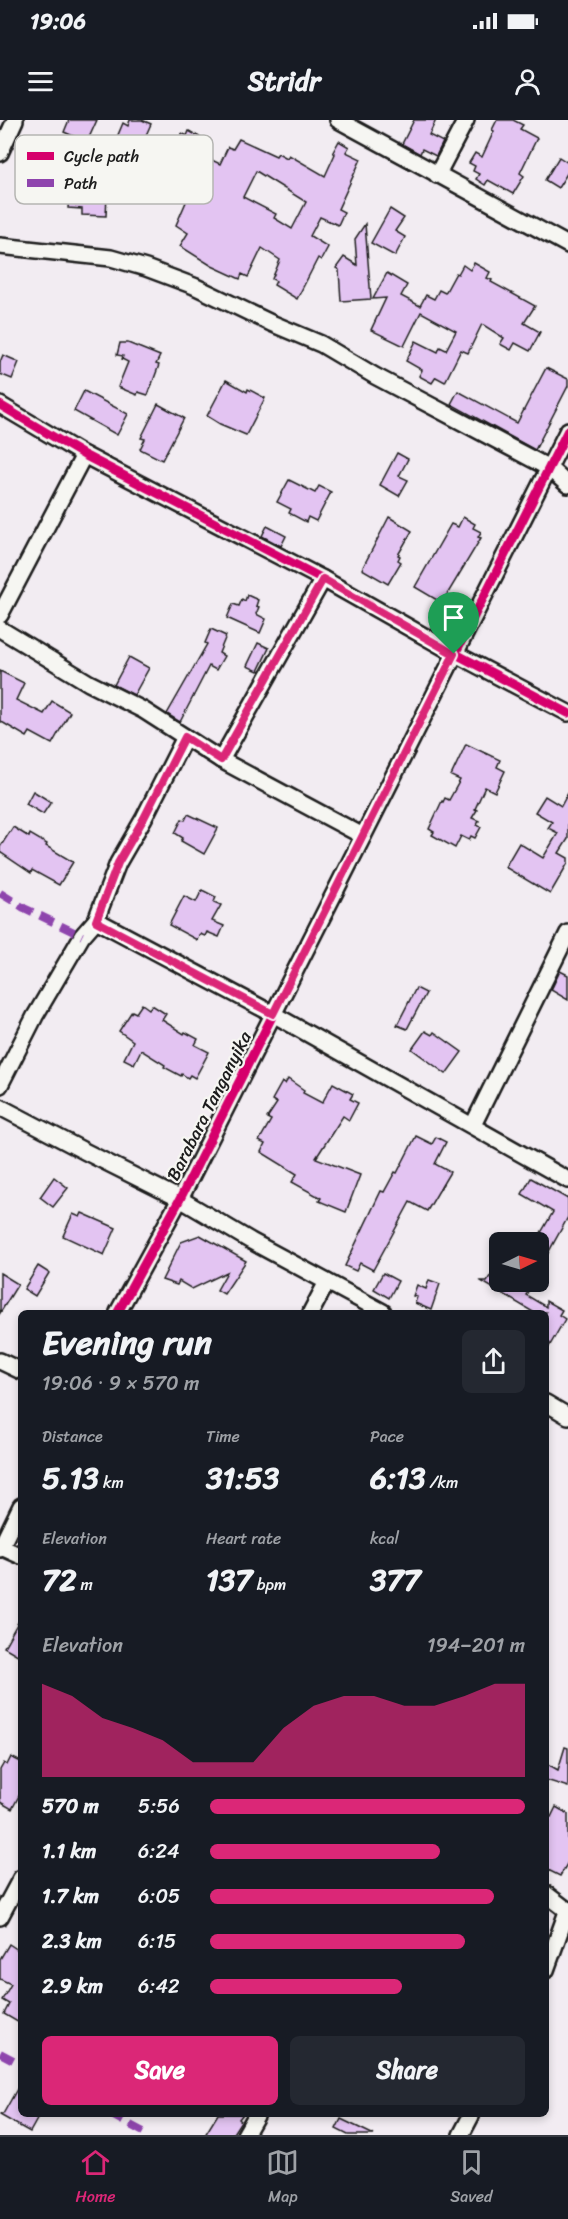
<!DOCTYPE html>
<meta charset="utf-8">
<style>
:root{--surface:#171b24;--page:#242831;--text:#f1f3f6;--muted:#9ea1a6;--line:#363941;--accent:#db2777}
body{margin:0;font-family:Sriracha,sans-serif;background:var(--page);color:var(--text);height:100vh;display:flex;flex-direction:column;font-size:22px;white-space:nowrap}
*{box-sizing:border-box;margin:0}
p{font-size:20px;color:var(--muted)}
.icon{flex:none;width:33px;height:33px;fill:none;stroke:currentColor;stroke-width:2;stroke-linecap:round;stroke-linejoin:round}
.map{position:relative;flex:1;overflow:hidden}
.side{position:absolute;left:18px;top:1190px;width:531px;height:807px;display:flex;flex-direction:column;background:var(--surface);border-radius:9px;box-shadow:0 3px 9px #0003}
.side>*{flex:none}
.needle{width:39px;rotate:85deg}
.buttons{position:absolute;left:489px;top:1112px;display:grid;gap:12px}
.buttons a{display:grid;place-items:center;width:60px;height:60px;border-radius:9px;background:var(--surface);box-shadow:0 3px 9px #0003;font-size:30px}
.pin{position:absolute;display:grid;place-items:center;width:51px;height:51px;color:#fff;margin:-62px -26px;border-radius:50% 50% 50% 0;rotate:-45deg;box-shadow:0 0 6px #0007}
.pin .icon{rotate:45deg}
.round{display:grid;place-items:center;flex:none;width:63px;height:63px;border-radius:9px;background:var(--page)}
.overview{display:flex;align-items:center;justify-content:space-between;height:102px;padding:0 24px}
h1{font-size:33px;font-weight:700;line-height:45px}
.stats{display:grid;grid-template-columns:repeat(3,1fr);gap:9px;height:102px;padding:6px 24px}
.stats div{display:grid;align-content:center}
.stats b{font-size:30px;font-weight:700}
.stats small{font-size:16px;font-weight:400}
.stats p{font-size:16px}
.chart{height:168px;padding:12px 24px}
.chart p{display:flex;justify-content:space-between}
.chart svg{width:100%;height:108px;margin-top:6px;fill:var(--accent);opacity:.7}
.cta{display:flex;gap:12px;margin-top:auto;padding:12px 24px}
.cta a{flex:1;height:69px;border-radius:9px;background:var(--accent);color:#fff;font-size:24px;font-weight:700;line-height:69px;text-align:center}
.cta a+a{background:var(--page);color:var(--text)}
ul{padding:0 24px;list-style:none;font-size:20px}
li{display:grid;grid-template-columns:96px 72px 1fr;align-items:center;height:45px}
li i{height:15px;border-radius:8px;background:var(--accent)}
.status{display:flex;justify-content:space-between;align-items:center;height:42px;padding:0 30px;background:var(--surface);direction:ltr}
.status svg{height:16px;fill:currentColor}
header{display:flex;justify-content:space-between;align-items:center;height:78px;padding:0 24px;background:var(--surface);font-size:27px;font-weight:700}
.tab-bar{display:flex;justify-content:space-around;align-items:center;height:84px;border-top:2px solid var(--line);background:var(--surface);font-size:16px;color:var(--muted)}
.tab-bar a{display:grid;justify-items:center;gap:3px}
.tab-bar .current{color:var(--accent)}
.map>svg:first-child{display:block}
.building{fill:#e3c4f2;stroke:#1c1c1c;stroke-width:1.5;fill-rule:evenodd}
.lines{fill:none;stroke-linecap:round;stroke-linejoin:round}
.street-casing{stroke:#1c1c1c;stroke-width:20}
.street{stroke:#f6f6f2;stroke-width:15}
.quiet{stroke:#8e44ad;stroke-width:8;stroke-dasharray:15 8;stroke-linecap:butt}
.cycleway-casing{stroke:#f6f6f2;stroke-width:13}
.cycleway{stroke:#d6006c;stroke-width:9}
.route-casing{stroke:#fff;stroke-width:12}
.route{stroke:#db2777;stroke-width:8}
.labels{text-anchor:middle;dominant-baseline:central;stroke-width:4.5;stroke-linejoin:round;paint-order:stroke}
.street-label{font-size:18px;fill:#1c1c1c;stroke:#f6f6f2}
.key{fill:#f6f6f2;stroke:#b5b5b2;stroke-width:1.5}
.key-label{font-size:16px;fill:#1c1c1c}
</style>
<div class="status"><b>19:06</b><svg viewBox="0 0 49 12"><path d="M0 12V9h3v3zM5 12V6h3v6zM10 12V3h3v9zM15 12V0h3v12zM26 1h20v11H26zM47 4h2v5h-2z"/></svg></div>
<header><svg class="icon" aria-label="menu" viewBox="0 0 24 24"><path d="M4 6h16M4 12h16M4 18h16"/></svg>Stridr<svg class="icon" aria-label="person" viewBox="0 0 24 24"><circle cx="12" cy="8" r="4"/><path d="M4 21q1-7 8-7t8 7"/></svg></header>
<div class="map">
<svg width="568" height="2015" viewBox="0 0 568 2015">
<rect width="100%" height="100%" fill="#f2ecf2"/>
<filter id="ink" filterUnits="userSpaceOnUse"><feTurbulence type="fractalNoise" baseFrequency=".0167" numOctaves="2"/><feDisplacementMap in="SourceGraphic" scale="12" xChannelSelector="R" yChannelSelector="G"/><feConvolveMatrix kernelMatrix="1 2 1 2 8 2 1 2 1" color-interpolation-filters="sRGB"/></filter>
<g filter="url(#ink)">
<g class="building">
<polygon points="69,0 97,0 87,22 64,12"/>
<polygon points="130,0 142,0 151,4 138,33 115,22 123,3 128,6"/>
<polygon points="414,0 436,0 429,15 443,22 436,36 422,29 420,34 402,24"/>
<polygon points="497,0 513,0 523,5 520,9 537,18 520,53 524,56 513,74 488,60 485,65 476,59 479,54 473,51 475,46 469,43 475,33 482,37 494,11 492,10"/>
<path d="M 189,11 L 203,19 L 197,33 L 220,44 L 228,27 L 233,29 L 239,19 L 276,36 L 278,33 L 287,38 L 289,35 L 325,56 L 335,34 L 333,32 L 339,21 L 349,27 L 346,32 L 361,39 L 338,89 L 344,92 L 338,105 L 320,97 L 310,116 L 328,127 L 321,140 L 318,138 L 297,179 L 274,165 L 276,161 L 272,159 L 280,140 L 262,128 L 248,157 L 242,154 L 240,159 L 212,146 L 180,126 L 188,113 L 176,105 L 186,82 L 168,68 L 183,47 L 166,40 L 174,18 L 179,20 L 182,13 L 187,16 ZM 256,51 L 306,82 L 292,109 L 274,98 L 276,94 L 243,77 Z"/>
<polygon points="97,31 109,31 106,96 82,95 82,89 68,88 69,75 61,75 61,58 70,58 71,51 97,52"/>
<polygon points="559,37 568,43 568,52 558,68 545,60"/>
<polygon points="390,89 404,98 395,111 405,117 395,136 371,123"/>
<polygon points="365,104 371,179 341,181 339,150 336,148 344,137 357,145 355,119"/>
<polygon points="474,143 490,152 487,158 492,160 491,162 535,186 524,203 540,212 530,231 515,223 511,230 500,224 504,218 482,204 468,233 461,230 445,262 436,257 432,263 419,256 422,250 406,241 416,221 438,232 440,227 446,230 456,211 421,192 404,226 371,210 386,178 373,179 387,153 407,165 401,176 420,186 426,175 434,179 439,170 445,173 456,153 458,154 463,145 470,150"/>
<polygon points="120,223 128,223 160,236 156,244 159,245 148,275 138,272 137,275 118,267 128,242 122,239 123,236 117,235"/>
<polygon points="3,235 19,242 12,259 0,254 0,242"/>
<polygon points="546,248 568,259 568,266 535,330 451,284 458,271 517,303"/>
<polygon points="226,260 247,272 248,269 265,278 246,315 220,304 207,296"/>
<polygon points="84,271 128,294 117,315 74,291"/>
<polygon points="158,284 184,298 162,340 140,329 145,319 141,318"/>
<polygon points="397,333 408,339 399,356 408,360 399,376 380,365"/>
<polygon points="289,360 315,373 319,366 331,372 316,401 308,397 306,402 289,393 291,389 277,382"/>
<polygon points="389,397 412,411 398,435 400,436 398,440 401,442 388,464 362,449"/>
<polygon points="463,397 475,404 473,408 481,412 478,417 481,418 442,483 415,467 451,404 458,407"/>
<polygon points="267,406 286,416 281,426 262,416"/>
<polygon points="247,475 258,480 256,486 259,487 256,494 266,499 260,513 227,498 233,484 239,486 242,479 245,481"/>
<polygon points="211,509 226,516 219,533 224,536 216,550 209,546 180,602 167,594 207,524 205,523"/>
<polygon points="258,523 269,528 258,551 247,546"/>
<polygon points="129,537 149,548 134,575 114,565"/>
<polygon points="0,551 24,563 16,580 44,594 52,581 70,592 52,624 30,612 27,617 0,601"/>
<polygon points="466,624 500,640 497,647 505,651 495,672 485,667 475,689 477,690 472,698 479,701 477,705 481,707 475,718 471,716 469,720 461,716 455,728 432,715 434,712 429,709 442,681 443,682 445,678 449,680 460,660 451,656"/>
<polygon points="33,671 51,682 43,694 26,684"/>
<polygon points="568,673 568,719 559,733 568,738 568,743 550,774 505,747 519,723 543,738 558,713 548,708 552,702 535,692 545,676 561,686"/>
<polygon points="188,694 218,708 204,734 181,721 183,718 175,713 182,699 185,700"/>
<polygon points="13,707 29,717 30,714 47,724 46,726 73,742 59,765 32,750 31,753 0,732 0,727"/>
<polygon points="202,770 216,777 214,782 221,785 212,801 224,806 219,817 207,812 205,816 200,814 197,820 169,805 184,776 196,782"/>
<polygon points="560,851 568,855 568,880 551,870"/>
<polygon points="416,868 426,873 407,909 397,905"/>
<polygon points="142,884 149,889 152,885 166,894 162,900 184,914 185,912 198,919 195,925 209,932 195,958 190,955 188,958 182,954 181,956 164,947 165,945 141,930 134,944 124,939 133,921 119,911 132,891 136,893"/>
<polygon points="425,911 432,915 434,912 462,932 446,954 412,929"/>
<polygon points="288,959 304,970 303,973 322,983 333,963 353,974 350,979 358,983 349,1000 343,996 316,1038 360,1055 346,1092 319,1081 321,1078 292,1062 297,1054 261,1032 265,1024 259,1021 271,1000 267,998 277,983 272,980 282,962 285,964"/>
<polygon points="416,1016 432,1024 436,1017 446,1022 435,1044 450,1052 427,1091 410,1082 373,1150 360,1143 356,1151 345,1146 381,1071 384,1072 395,1052 397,1053"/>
<polygon points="54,1057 68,1068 53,1087 40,1077"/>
<polygon points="531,1058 568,1079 568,1097 538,1151 538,1118 553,1092 522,1074"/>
<polygon points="82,1093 116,1108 104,1135 63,1116 73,1094 80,1097"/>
<polygon points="200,1115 246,1141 224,1174 217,1170 227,1152 192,1169 179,1161 177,1165 162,1160 181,1122"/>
<polygon points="500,1141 500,1161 534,1161 526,1175 546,1187 546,1181 562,1190 559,1195 565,1199 546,1232 546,1192 533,1192 481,1161 487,1161"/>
<polygon points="38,1146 49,1153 35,1176 24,1169"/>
<polygon points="0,1153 18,1164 0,1193"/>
<polygon points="383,1153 398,1161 389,1178 374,1169"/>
<polygon points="429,1160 440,1164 431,1190 415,1183 417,1177 413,1176 417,1165 426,1169"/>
<polygon points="21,1497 21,1537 4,1527"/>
<polygon points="565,1627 568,1628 568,1667 546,1660 546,1643 558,1650"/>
<polygon points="11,1637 21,1642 21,1672 12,1689 0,1682 0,1650 4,1643 7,1645"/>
<polygon points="556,1687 568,1694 568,1742 560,1756 546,1749 546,1695 551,1697"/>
<polygon points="9,1824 21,1832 21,1904 4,1894 9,1884 2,1880 11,1864 0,1859 0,1839"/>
<polygon points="21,1962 21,1994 40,1994 30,2012 0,1995 0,1994 3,1994"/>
<polygon points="218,1994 243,1994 239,1999 241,2001 232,2015 205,2015"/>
<polygon points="341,1999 374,2015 348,2015 336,2009"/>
</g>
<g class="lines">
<g class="street-casing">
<g id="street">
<polyline points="338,0 568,125"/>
<polyline points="0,33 15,0"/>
<polyline points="437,55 466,0"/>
<polyline points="0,126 111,138 146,148 194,166 271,203 321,224 375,256 549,348 568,365"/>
<polyline points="0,285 84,335 323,459 454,533 568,593"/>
<polyline points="0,495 84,335"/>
<polyline points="0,509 89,563 143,590 221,640 363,716"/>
<polyline points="221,640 323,459"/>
<polyline points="96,800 273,894 568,1060"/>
<polyline points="0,965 35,896 82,816 96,800 118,743 144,698 185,617"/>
<polyline points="0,987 86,1032 180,1079 251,1121 383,1192"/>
<polyline points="473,1005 568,813"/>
<polyline points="118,1192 180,1079 568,310"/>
<polyline points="311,1192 327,1162"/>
<polyline points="0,1241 21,1251"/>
<polyline points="546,1283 568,1296"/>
<polyline points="1,1427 21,1436"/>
<polyline points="0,1429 21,1386"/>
<polyline points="546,1774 567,1790"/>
<polyline points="0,1797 21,1758"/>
<polyline points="546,1850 568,1789"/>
<polyline points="245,2015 257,1994"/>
<polyline points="461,2015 472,1994"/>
</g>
</g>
<use href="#street" class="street"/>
<g class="quiet">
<polyline points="0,773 24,788 82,816"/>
<polyline points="0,1933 21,1944"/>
<polyline points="110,1994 149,2015"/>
</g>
<g class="cycleway-casing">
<g id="cycleway">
<polyline points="0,285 84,335 323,459 454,533 568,593"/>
<polyline points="118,1192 180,1079 568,310"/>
</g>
</g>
<use href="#cycleway" class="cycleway"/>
</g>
</g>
<g class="lines" filter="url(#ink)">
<g class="route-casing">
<polygon id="route" points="323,459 454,534 273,894 96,801 118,743 144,698 185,617 221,640"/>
</g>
<use href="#route" class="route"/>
</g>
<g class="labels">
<g class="street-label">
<text transform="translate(209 986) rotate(-63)">Barabara Tanganyika</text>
</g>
</g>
<rect x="15" y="15" width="198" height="69" rx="9" class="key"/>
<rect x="27" y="32" width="27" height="8" fill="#d6006c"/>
<rect x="27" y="59" width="27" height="8" fill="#8e44ad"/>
<g class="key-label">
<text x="64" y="42">Cycle path</text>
<text x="64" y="69">Path</text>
</g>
</svg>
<div class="buttons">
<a><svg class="needle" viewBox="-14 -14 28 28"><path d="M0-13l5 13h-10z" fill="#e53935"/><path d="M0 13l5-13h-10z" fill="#9ea1a6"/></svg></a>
</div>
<div class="pin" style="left:454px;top:534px;background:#1e9e55"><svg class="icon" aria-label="arrive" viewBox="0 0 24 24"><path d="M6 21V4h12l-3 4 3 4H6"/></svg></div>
<section class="side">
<div class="overview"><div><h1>Evening run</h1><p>19:06 · 9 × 570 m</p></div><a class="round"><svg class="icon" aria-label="share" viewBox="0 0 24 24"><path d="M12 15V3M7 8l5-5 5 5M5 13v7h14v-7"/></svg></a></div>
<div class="stats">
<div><p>Distance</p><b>5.13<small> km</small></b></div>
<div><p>Time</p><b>31:53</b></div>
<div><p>Pace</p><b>6:13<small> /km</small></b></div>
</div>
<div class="stats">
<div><p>Elevation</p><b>72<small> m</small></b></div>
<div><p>Heart rate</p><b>137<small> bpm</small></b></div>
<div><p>kcal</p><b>377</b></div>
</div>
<div class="chart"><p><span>Elevation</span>194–201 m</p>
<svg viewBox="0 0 160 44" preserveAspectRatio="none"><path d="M0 44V6L10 11L20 20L30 24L40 29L50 38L60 38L70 38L80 24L90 15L100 11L110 11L120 15L130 15L140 11L150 6L160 6V44z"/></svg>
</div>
<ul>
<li><b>570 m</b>5:56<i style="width:100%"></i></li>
<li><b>1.1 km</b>6:24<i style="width:73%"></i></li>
<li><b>1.7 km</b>6:05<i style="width:90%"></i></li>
<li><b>2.3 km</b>6:15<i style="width:81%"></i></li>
<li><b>2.9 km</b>6:42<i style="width:61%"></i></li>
</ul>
<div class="cta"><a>Save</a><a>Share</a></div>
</section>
</div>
<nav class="tab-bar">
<a class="current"><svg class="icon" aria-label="home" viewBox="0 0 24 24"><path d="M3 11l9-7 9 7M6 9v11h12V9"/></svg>Home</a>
<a><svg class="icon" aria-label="map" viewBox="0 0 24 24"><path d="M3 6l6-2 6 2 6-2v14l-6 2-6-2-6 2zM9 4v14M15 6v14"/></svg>Map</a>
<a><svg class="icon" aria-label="saved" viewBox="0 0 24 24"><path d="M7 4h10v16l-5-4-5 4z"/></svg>Saved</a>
</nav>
